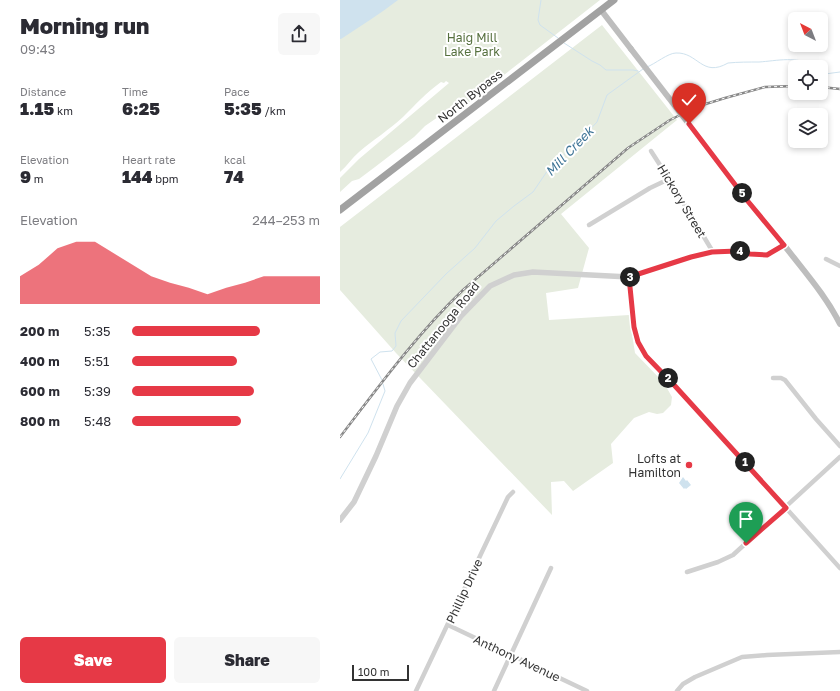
<!DOCTYPE html>
<meta charset="utf-8">
<style>
:root{--surface:#fff;--page:#f7f7f7;--text:#2b2b33;--muted:#7c7c81;--accent:#e63946}
body{margin:0;font-family:"Golos Text",sans-serif;background:var(--page);color:var(--text);height:100vh;display:flex;flex-direction:column;font-size:15px;white-space:nowrap}
*{box-sizing:border-box;margin:0}
p{font-size:13px;color:var(--muted)}
.icon{flex:none;width:22px;height:22px;fill:none;stroke:currentColor;stroke-width:2;stroke-linecap:round;stroke-linejoin:round}
.map{position:relative;flex:1;overflow:hidden}
.details{display:flex;flex-direction:column;background:var(--surface);width:340px}
.details>*{flex:none}
.needle{width:26px;rotate:318deg}
.tools{position:absolute;left:448px;top:12px;display:grid;gap:8px}
.tools a{display:grid;place-items:center;width:40px;height:40px;border-radius:6px;background:var(--surface);box-shadow:0 2px 6px #0003;font-size:20px}
.scale{position:absolute;left:12px;bottom:10px;width:57px;box-sizing:border-box;padding-left:4px;border:2px solid #333;border-top:0;font-size:11px;line-height:14px;white-space:nowrap;color:#333;-webkit-text-stroke:3px #fff;paint-order:stroke}
.pin{position:absolute;display:grid;place-items:center;width:34px;height:34px;color:#fff;margin:-41px -17px;border-radius:50% 50% 50% 0;rotate:-45deg;box-shadow:0 0 4px #0007}
.pin .icon{rotate:45deg}
.km{position:absolute;width:20px;height:20px;margin:-10px;border-radius:50%;background:#222;color:#fff;font-size:11px;line-height:20px;text-align:center}
.round{display:grid;place-items:center;flex:none;width:42px;height:42px;border-radius:6px;background:var(--page)}
.headline{display:flex;align-items:center;justify-content:space-between;height:68px;padding:0 20px}
h1{font-size:22px;font-weight:800;line-height:30px}
.stats{display:grid;grid-template-columns:repeat(3,1fr);gap:6px;height:68px;padding:4px 20px}
.stats div{display:grid;align-content:center}
.stats b{font-size:17px;font-weight:800}
.stats small{font-size:11px;font-weight:400}
.stats p{font-size:11px}
.chart{height:112px;padding:8px 20px}
.chart p{display:flex;justify-content:space-between}
.chart svg{width:100%;height:72px;margin-top:4px;fill:var(--accent);opacity:.7}
.primary-button{display:flex;gap:8px;margin-top:auto;padding:8px 20px}
.primary-button a{flex:1;height:46px;border-radius:6px;background:var(--accent);color:#fff;font-size:16px;font-weight:800;line-height:46px;text-align:center}
.primary-button a+a{background:var(--page);color:var(--text)}
ul{padding:0 20px;list-style:none;font-size:13px}
li{display:grid;grid-template-columns:64px 48px 1fr;align-items:center;height:30px}
li i{height:10px;border-radius:5px;background:var(--accent)}
main{display:flex;flex:1;min-height:0}
.map>svg:first-child{display:block}
.green{fill:#e6ecdf}
.water{fill:#cfe2ee}
.lines{fill:none;stroke-linecap:round;stroke-linejoin:round}
.stream{stroke:#cfe2ee;stroke-width:1}
.minor{stroke:#d0d0d0;stroke-width:4.5}
.tertiary{stroke:#d0d0d0;stroke-width:5.5}
.secondary{stroke:#bdbdbd;stroke-width:6}
.trunk{stroke:#a2a2a2;stroke-width:7}
.rail-casing{stroke:#888;stroke-width:2.5}
.rail{stroke:#fff;stroke-width:1;stroke-dasharray:3;stroke-linecap:butt}
.secondary-bridge{stroke:#bdbdbd;stroke-width:6}
.route-casing{stroke:#fff;stroke-width:8}
.route{stroke:#e63946;stroke-width:5}
.poi-dot{fill:#e63946;stroke:#fff;stroke-width:1.5}
.labels{text-anchor:middle;dominant-baseline:central;stroke-width:4;stroke-linejoin:round;paint-order:stroke}
.park-label{font-size:12px;fill:#56703f;stroke:#fff}
.street-label{font-size:12px;fill:#333;stroke:#fff}
.poi-label{font-size:12px;fill:#333;stroke:#fff;text-anchor:end}
.water-label{font-size:13px;font-style:italic;fill:#3f7597;stroke:#fff}
</style>
<main>
<section class="details">
<div class="headline"><div><h1>Morning run</h1><p>09:43</p></div><a class="round"><svg class="icon" aria-label="share" viewBox="0 0 24 24"><path d="M12 15V3M7 8l5-5 5 5M5 13v7h14v-7"/></svg></a></div>
<div class="stats">
<div><p>Distance</p><b>1.15<small> km</small></b></div>
<div><p>Time</p><b>6:25</b></div>
<div><p>Pace</p><b>5:35<small> /km</small></b></div>
</div>
<div class="stats">
<div><p>Elevation</p><b>9<small> m</small></b></div>
<div><p>Heart rate</p><b>144<small> bpm</small></b></div>
<div><p>kcal</p><b>74</b></div>
</div>
<div class="chart"><p><span>Elevation</span>244–253 m</p>
<svg viewBox="0 0 160 44" preserveAspectRatio="none"><path d="M0 44V27L10 20L20 10L30 6L40 6L50 13L60 20L70 27L80 31L90 34L100 38L110 34L120 31L130 27L140 27L150 27L160 27V44z"/></svg>
</div>
<ul>
<li><b>200 m</b>5:35<i style="width:68%"></i></li>
<li><b>400 m</b>5:51<i style="width:56%"></i></li>
<li><b>600 m</b>5:39<i style="width:65%"></i></li>
<li><b>800 m</b>5:48<i style="width:58%"></i></li>
</ul>
<div class="primary-button"><a>Save</a><a>Share</a></div>
</section>
<div class="map">
<svg width="500" height="691" viewBox="0 0 500 691">
<rect width="100%" height="100%" fill="#fff"/>
<g class="green">
<path d="M 0,0 L 260,0 L 128,103 L 124,99 L 85,126 L 74,137 L 35,167 L 19,179 L 12,181 L 0,192 L 0,178 L 19,159 L 109,83 L 106,81 L 104,83 L 101,82 C 87,92 75,105 63,117 C 49,130 33,140 19,152 C 12,158 7,166 0,172 Z"/>
<polygon points="262,25 337,120 221,214 249,248 238,288 206,293 209,320 289,315 295,353 324,383 332,397 331,405 323,413 317,414 309,412 294,418 271,444 273,463 233,491 224,481 211,482 212,515 56,353 0,290 0,227"/>
</g>
<g class="water">
<path d="M 0,0 L 58,0 C 40,14 20,26 1,39 L 0,39 Z"/>
<polygon points="343,477 346,481 347,480 351,485 346,489 345,488 344,489 339,483"/>
</g>
<g class="lines">
<g class="stream">
<polyline points="201,0 198,20 200,25 218,38"/>
<polyline points="224,43 252,61 260,65 266,70 293,70 298,71"/>
<path d="M 307,67 C 315,64 328,53 336,53 C 358,52 362,78 388,63 C 398,62 409,62 419,62 C 436,61 459,55 474,67"/>
<polyline points="481,71 485,74 500,72"/>
<polyline points="42,380 31,359 40,352 52,351 56,346 55,333 61,321 106,274 135,248 156,221 174,206 193,192 210,167 235,145 257,122 267,95 303,69"/>
<polyline points="0,479 28,433 45,391 43,384"/>
</g>
<g class="minor">
<polyline points="311,151 329,179 373,252"/>
<polyline points="249,225 310,188 329,179"/>
<polyline points="486,259 500,266"/>
<polyline points="289,277 294,327 298,342 307,356 335,385 500,568"/>
<polyline points="433,378 441,378 445,380 476,419 500,446"/>
<polyline points="347,572 378,562 393,555 500,457"/>
<polyline points="108,625 247,691"/>
<polyline points="76,691 168,497 173,492"/>
<polyline points="154,691 211,568"/>
<polyline points="337,691 343,684 355,677 402,657 427,655 500,652"/>
</g>
<polyline class="tertiary" points="0,520 14,502 36,456 57,406 70,383 121,316 150,286 174,275 193,272 289,277 351,257 373,252 397,251 410,254 427,255 444,245"/>
<g class="secondary">
<polyline points="261,10 291,49"/>
<path d="M 349,124 C 380,169 417,210 451,254 C 469,277 487,298 500,324"/>
</g>
<polyline class="trunk" points="0,210 274,0"/>
<g class="rail-casing">
<g id="rail">
<polyline points="481,87 500,89"/>
<path d="M 0,437 C 39,386 77,334 123,290 L 288,148 L 330,120 L 356,107 L 385,98 L 425,87 L 455,86"/>
</g>
</g>
<use href="#rail" class="rail"/>
<polyline class="secondary-bridge" points="291,49 349,124"/>
</g>
<g class="lines">
<g class="route-casing">
<polyline id="route" points="349,124 406,199 444,245 427,255 410,254 397,251 372,252 351,257 289,277 294,327 298,342 306,356 335,386 446,508 406,543"/>
</g>
<use href="#route" class="route"/>
</g>
<circle class="poi-dot" cx="349" cy="465" r="4"/>
<g class="labels">
<g class="park-label">
<text x="132" y="37">Haig Mill<tspan x="132" dy="14">Lake Park</tspan></text>
</g>
<g class="street-label">
<text transform="translate(130 96) rotate(-38)">North Bypass</text>
<text transform="translate(342 201) rotate(59)">Hickory Street</text>
<text transform="translate(103 325) rotate(-51)">Chattanooga Road</text>
<text transform="translate(124 591) rotate(-65)">Phillip Drive</text>
<text transform="translate(177 658) rotate(25)">Anthony Avenue</text>
</g>
<g class="poi-label">
<text x="341" y="458">Lofts at<tspan x="341" dy="14">Hamilton</tspan></text>
</g>
<g class="water-label">
<text transform="translate(229 151) rotate(-46)">Mill Creek</text>
</g>
</g>
</svg>
<div class="tools">
<a><svg class="needle" viewBox="-14 -14 28 28"><path d="M0-13l5 13h-10z" fill="#e53935"/><path d="M0 13l5-13h-10z" fill="#7c7c81"/></svg></a>
<a><svg class="icon" aria-label="locate" viewBox="0 0 24 24"><circle cx="12" cy="12" r="6"/><path d="M12 2v4M12 18v4M2 12h4M18 12h4"/></svg></a>
<a><svg class="icon" aria-label="layers" viewBox="0 0 24 24"><path d="M12 4l9 5-9 5-9-5zM3 14l9 5 9-5"/></svg></a>
</div>
<div class="scale">100 m</div>
<div class="pin" style="left:406px;top:543px;background:#1e9e55"><svg class="icon" aria-label="arrive" viewBox="0 0 24 24"><path d="M6 21V4h12l-3 4 3 4H6"/></svg></div>
<div class="pin" style="left:349px;top:124px;background:#d93025"><svg class="icon" aria-label="check" viewBox="0 0 24 24"><path d="M5 12l5 5 9-10"/></svg></div>
<b class="km" style="left:405px;top:462px">1</b>
<b class="km" style="left:328px;top:378px">2</b>
<b class="km" style="left:290px;top:277px">3</b>
<b class="km" style="left:400px;top:251px">4</b>
<b class="km" style="left:402px;top:193px">5</b>
</div>
</main>
